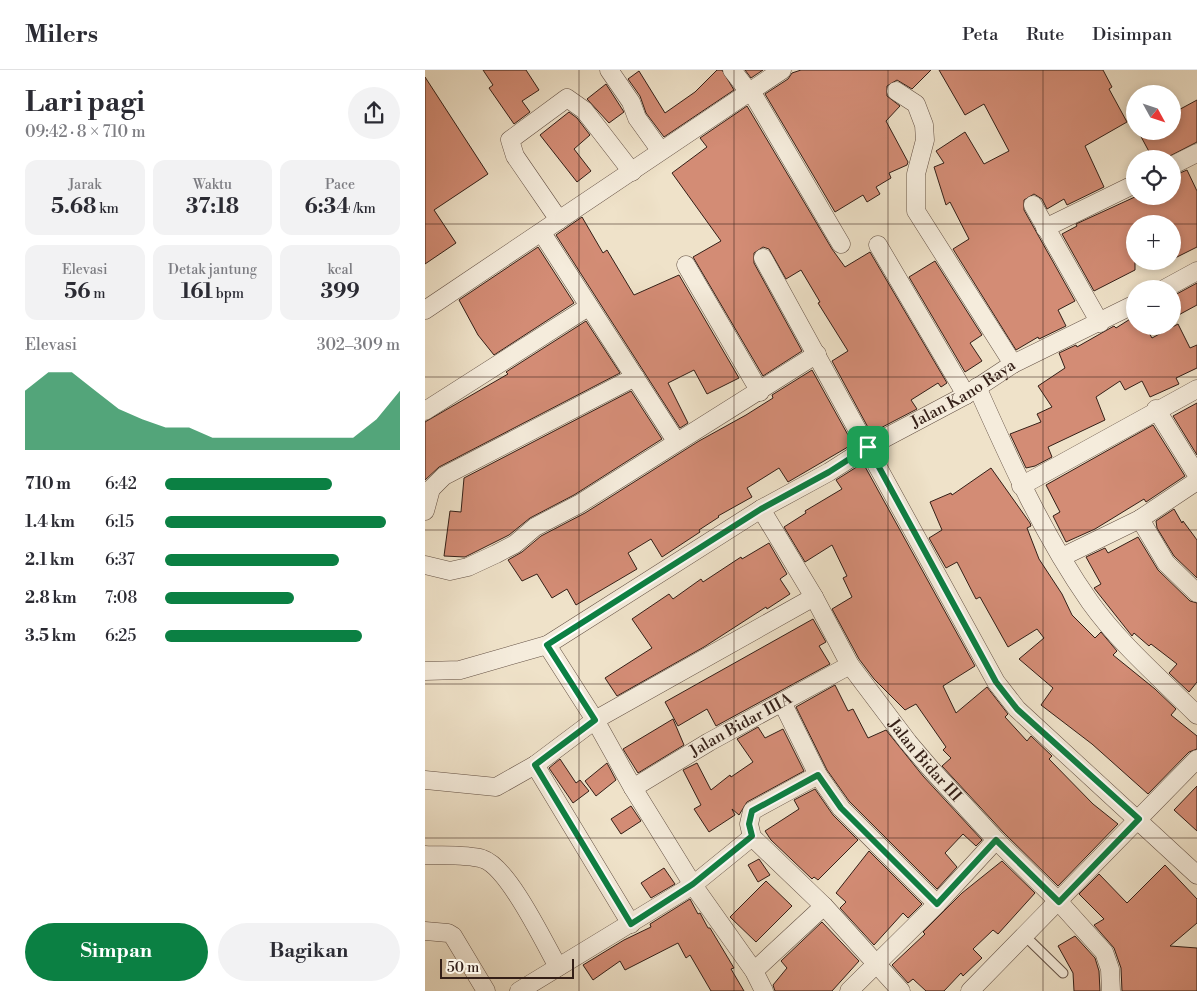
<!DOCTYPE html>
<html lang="id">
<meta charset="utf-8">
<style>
:root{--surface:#fff;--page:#f2f2f3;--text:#2b2b33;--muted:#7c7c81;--line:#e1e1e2;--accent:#0b8043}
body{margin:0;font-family:"Libre Bodoni",serif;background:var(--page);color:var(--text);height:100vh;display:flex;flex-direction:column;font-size:19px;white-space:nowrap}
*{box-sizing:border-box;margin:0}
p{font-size:16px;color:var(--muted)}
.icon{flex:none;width:28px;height:28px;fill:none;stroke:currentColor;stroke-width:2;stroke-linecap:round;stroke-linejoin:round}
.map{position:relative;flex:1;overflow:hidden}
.sheet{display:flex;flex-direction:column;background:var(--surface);width:425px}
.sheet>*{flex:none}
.needle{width:32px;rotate:130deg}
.controls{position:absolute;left:701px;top:15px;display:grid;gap:10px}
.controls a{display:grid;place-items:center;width:55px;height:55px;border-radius:50%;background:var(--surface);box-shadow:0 2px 8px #0003;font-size:25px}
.scale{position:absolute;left:15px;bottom:12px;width:134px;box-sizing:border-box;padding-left:5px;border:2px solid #341f17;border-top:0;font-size:14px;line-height:18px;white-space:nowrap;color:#341f17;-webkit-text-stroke:4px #f5ecdc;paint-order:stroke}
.pin{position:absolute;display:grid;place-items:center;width:42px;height:42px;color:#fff;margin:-21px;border-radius:10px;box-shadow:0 2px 8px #0006}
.round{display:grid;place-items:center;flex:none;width:52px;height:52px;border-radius:26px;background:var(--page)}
.headline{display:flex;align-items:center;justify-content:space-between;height:85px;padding:0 25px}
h1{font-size:28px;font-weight:700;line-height:38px}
.stats{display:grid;grid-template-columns:repeat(3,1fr);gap:8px;height:85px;padding:5px 25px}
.stats div{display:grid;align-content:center;border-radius:12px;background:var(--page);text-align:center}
.stats b{font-size:21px;font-weight:700}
.stats small{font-size:14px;font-weight:400}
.stats p{font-size:14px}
.chart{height:140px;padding:10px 25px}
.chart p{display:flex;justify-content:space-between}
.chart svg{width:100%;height:90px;margin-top:5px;fill:var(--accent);opacity:.7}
.primary-button{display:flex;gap:10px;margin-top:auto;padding:10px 25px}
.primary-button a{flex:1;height:58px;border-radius:30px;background:var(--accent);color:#fff;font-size:20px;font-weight:700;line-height:58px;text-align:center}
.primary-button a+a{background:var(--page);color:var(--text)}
ul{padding:0 25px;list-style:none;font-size:16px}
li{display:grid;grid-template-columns:80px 60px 1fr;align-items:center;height:38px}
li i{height:12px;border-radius:6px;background:var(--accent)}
header{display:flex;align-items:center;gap:30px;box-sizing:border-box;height:70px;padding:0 25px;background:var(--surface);border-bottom:1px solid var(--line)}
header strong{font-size:24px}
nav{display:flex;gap:28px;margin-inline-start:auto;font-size:18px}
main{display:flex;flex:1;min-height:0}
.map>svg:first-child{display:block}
.building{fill:#d38c75;stroke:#341f17}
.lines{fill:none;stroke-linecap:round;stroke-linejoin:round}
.lane-casing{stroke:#635044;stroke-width:11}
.street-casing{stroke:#635044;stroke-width:19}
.lane{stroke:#f5ecdc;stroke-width:9}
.street{stroke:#f5ecdc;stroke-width:18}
.route-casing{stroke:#fff;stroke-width:10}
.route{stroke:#0b8043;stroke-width:6}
.grid{fill:none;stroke:#341f17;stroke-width:1;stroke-opacity:0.55}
.labels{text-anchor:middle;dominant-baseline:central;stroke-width:4;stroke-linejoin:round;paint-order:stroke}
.street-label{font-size:16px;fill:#341f17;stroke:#f5ecdc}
</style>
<header>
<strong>Milers</strong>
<nav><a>Peta</a><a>Rute</a><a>Disimpan</a></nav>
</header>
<main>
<section class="sheet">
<div class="headline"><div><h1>Lari pagi</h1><p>09:42 · 8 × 710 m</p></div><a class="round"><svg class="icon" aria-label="share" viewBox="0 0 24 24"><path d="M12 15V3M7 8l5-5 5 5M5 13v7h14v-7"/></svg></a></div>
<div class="stats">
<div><p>Jarak</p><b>5.68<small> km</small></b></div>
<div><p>Waktu</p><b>37:18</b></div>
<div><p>Pace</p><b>6:34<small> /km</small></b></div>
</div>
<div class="stats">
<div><p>Elevasi</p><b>56<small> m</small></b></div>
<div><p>Detak jantung</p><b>161<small> bpm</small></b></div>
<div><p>kcal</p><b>399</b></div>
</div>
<div class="chart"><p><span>Elevasi</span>302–309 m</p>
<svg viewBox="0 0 160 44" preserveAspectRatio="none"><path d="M0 44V15L10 6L20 6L30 15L40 24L50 29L60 33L70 33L80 38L90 38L100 38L110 38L120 38L130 38L140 38L150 29L160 15V44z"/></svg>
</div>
<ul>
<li><b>710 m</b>6:42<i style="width:71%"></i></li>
<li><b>1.4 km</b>6:15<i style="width:94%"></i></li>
<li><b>2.1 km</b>6:37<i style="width:74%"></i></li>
<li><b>2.8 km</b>7:08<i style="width:55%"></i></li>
<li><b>3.5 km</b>6:25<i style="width:84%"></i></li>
</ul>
<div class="primary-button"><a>Simpan</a><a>Bagikan</a></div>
</section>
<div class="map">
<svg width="772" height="921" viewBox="0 0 772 921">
<rect width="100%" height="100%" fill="#efe2c9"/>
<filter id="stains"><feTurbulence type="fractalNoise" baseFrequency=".004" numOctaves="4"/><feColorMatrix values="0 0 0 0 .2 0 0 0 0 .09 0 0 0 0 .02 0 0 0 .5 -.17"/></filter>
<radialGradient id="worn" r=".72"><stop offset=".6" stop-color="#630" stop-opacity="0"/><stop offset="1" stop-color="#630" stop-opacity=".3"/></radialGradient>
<g class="building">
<polygon points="58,0 101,0 114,20 97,31 105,42 89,54 64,18 68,15"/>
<polygon points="292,0 297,0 309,20 239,67 221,43 215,26 203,9 214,1 240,43 270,22"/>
<polygon points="320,0 338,0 326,8"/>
<polygon points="376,0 506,0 487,19 472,10 462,16 462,26 475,36 461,51 483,92 482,95 464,103 466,108 451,117 455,124 442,132 438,125 410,142 340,24 363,9 367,3"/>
<polygon points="514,0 678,0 687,17 684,19 702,52 660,76 679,117 642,135 639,129 622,139 617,129 609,124 599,130 599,140 650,231 633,240 641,256 614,269 613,267 591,280 528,179 544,169 525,132 521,135 509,97 519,93 511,81 540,62 559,94 584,81 559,34 540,45"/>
<polygon points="0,7 63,104 9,140 31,173 0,194"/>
<polygon points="181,14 199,42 184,53 162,29"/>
<polygon points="772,30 772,72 739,89 728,89 713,61 748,61 748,43"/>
<polygon points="322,36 407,179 420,197 445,182 522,313 516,317 513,313 486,330 492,339 446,363 407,291 423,281 393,233 395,232 376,200 361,209 344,179 338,177 329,183 329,193 377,281 338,306 268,187 296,171 247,103 282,77 275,68"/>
<polygon points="144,42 152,48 165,65 149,79 166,101 152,112 115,65"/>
<polygon points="762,100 772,121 772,177 748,189 748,154 710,154 710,200 669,221 637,164 652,156 651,154 712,126 748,126 748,106"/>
<polygon points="157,147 178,183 182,180 209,225 254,205 314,308 282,324 269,300 243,313 263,353 255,358 131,165"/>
<polygon points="113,177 149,233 69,285 53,265 34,230"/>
<polygon points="510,191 557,265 545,273 557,291 540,302 484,207"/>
<polygon points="772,213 772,235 748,248 748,226"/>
<polygon points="710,246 710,256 720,256 727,268 753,254 765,278 772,275 772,298 751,308 754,314 725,327 717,311 700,320 695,311 671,327 680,350 623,377 627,387 610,396 601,398 585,364 616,352 612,344 627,337 613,316 640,298 634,283 651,275 652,277 689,256 691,258"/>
<polygon points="161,251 195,303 14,397 0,410 0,352 83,304 81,302"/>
<polygon points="387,300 428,374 363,412 354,398 322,418 327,427 293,446 294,447 274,460 275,462 237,487 226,469 203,483 212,499 151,535 142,519 127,528 112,504 97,511 83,490 97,482 116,466 160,443 274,371 321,345 348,328 347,325"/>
<polygon points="206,321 237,369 149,425 105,448 84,465 40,487 19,486 25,441 36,442 39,408"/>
<polygon points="772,333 772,385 748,346"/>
<polygon points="728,355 760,406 721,432 719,429 670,459 641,472 628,446 635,442 621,415"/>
<polygon points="438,393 550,596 518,616 531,643 562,617 583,644 580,647 602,671 606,666 627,686 624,689 668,734 693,754 633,816 579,763 517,696 526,688 518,680 521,677 491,634 480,640 449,609 434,589 407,539 427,527 418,508 422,506 407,475 380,492 359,457 381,443 380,441 417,419 411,410"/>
<polygon points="566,398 605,453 606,456 602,458 614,489 637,524 647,545 670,568 676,562 692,581 688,585 730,619 751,639 746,645 772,666 772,679 764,682 723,724 667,674 616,635 628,618 594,589 619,568 612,559 583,577 555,527 551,529 532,492 521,498 504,468 517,460 505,432 526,423 527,425"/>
<polygon points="749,439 757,453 758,451 772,470 772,508 749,486 732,458 731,451"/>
<polygon points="713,467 733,500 765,531 772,533 772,612 764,622 744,603 752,594 726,574 724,576 709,563 707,566 669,518 676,514 661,487 680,478 683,483"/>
<polygon points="344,473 362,504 355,509 365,524 342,539 341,537 279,577 192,626 180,608 227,578 207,549 244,524 248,529 276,509 278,512 316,487 317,489"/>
<polygon points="388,549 401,572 394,576 405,594 291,656 282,639 253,656 240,632"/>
<polygon points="410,615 423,641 428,639 443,668 461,660 498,706 557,770 551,776 538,764 520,783 532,797 512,819 424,731 402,700 371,637"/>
<polygon points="248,649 259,675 213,703 198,679"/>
<polygon points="333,657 340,668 358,659 379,701 322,732 314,745 307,739 310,745 284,762 269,739 276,735 258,700 272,693 286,720 305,705 306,707 328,692 312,669"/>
<polygon points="135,689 151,713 155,710 164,721 148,733 124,698"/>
<polygon points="182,693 191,710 171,726 160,711"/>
<polygon points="772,716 772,761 749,740"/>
<polygon points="390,719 408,745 433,770 393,810 389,807 387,809 346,770 340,761 374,739 369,730"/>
<polygon points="206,736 216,751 196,764 186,749"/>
<polygon points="444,781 497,834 483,848 478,843 449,875 415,838 421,832 411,823"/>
<polygon points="334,789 345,805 333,812 323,795"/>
<polygon points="577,791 610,823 573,864 568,860 548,879 557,888 538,906 536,903 519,921 501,921 488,909 483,913 467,895 500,864 498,862 537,823"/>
<polygon points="740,795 772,829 772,853 745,876 772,878 772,921 697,921 696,898 689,878 669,855 679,849 654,824 674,804 702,833"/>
<polygon points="239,798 250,814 226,828 216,813"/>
<polygon points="341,811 367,836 331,872 305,847"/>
<polygon points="265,829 273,844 275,843 283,858 285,858 309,898 306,899 319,921 286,921 265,885 261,888 253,873 200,900 195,891 168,910 158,895 199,870 226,857 225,854"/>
<polygon points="397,852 434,891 407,921 350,921 348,915 362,898 356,891"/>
<polygon points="650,866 670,888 674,901 675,921 649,921 648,903 633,876"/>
</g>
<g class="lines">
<g class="lane-casing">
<polyline id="lane" points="600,866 638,903"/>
</g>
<g class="street-casing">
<g id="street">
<polyline points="184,0 206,32 212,48 235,80"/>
<polyline points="307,0 324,22"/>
<polyline points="326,21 416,174"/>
<polyline points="471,21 491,34 499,55 500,70 491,104 491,141 588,294"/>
<polyline points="748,95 772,83"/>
<polyline points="608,135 675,253"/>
<polyline points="134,150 90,86 85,70 142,28 159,40 207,102"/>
<polyline points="620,158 710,114"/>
<polyline points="117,163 251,371"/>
<polyline points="453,175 541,325"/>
<polyline points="338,188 571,612 592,639 772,805"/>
<polyline points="261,195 335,322"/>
<polyline points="739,219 772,201"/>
<polyline points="0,240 357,0"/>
<path d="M 552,317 C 585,391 618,465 665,532 C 695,574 736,609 772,645"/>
<polyline points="731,339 772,405"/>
<polyline points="0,341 163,237"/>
<polyline points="596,416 772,319"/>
<path id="s1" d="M 336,439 L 389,527 L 425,595 L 483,672 L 506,699 L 571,770 L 634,832 L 679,882 L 685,899 L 686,921"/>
<polyline points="0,441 6,419 19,406 210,307"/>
<polyline points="715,449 741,493 772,523"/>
<polyline points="637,487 715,449 772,411"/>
<polyline points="0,495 25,501 43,497 71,484 90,474 110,457 154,434 392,284"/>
<polyline points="122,575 170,650 208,718 268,815 329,901 339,921"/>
<path id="s2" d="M 0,601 L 35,600 L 122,575 L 336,439 L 404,402 L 443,377 L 541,325 L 588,294 L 710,234"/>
<polyline points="357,632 393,705 416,738 512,834"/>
<polyline points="110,695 206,854"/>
<polyline points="393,705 327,741 324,754 327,767 399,836 476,921"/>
<polyline points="0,710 71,717 110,695 170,650 389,527"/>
<path id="s3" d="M 208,718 L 284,672 L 425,595"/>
<path d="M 0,785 C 18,786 41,784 58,789 C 83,797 119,872 133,897"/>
<polyline points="0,861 23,863 28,866 61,921"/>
<polyline points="329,901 399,836"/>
<polyline points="94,921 268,815 327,767"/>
<polyline points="424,921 512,834 571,770"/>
<polyline points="545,921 772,689"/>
</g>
</g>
<use href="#lane" class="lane"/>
<use href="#street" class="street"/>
</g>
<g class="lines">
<g class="route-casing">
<polygon id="route" points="443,377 571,612 592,639 714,749 634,832 571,770 512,834 416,738 393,705 327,741 324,754 327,766 268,814 206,854 110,695 170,650 122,575 336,439 404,402"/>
</g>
<use href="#route" class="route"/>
</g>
<path class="grid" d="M 154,0 L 154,921M 309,0 L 309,921M 463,0 L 463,921M 618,0 L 618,921M 0,154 L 772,154M 0,307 L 772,307M 0,460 L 772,460M 0,614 L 772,614M 0,768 L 772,768"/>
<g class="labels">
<g class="street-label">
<text stroke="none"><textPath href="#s2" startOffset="612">Jalan Kano Raya</textPath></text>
<text stroke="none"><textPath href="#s3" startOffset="125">Jalan Bidar IIIA</textPath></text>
<text stroke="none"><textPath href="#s1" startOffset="301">Jalan Bidar III</textPath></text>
</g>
</g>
<rect width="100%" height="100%" filter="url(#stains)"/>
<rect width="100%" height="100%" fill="url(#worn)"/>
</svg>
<div class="controls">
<a><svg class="needle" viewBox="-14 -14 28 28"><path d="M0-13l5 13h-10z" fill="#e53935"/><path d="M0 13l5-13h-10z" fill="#7c7c81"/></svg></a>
<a><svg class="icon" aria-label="locate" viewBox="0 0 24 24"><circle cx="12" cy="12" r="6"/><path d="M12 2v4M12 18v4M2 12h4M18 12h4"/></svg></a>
<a>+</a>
<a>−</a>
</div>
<div class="scale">50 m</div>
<div class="pin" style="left:443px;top:377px;background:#1e9e55"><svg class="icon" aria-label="arrive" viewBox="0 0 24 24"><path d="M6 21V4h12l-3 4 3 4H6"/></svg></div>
</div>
</main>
